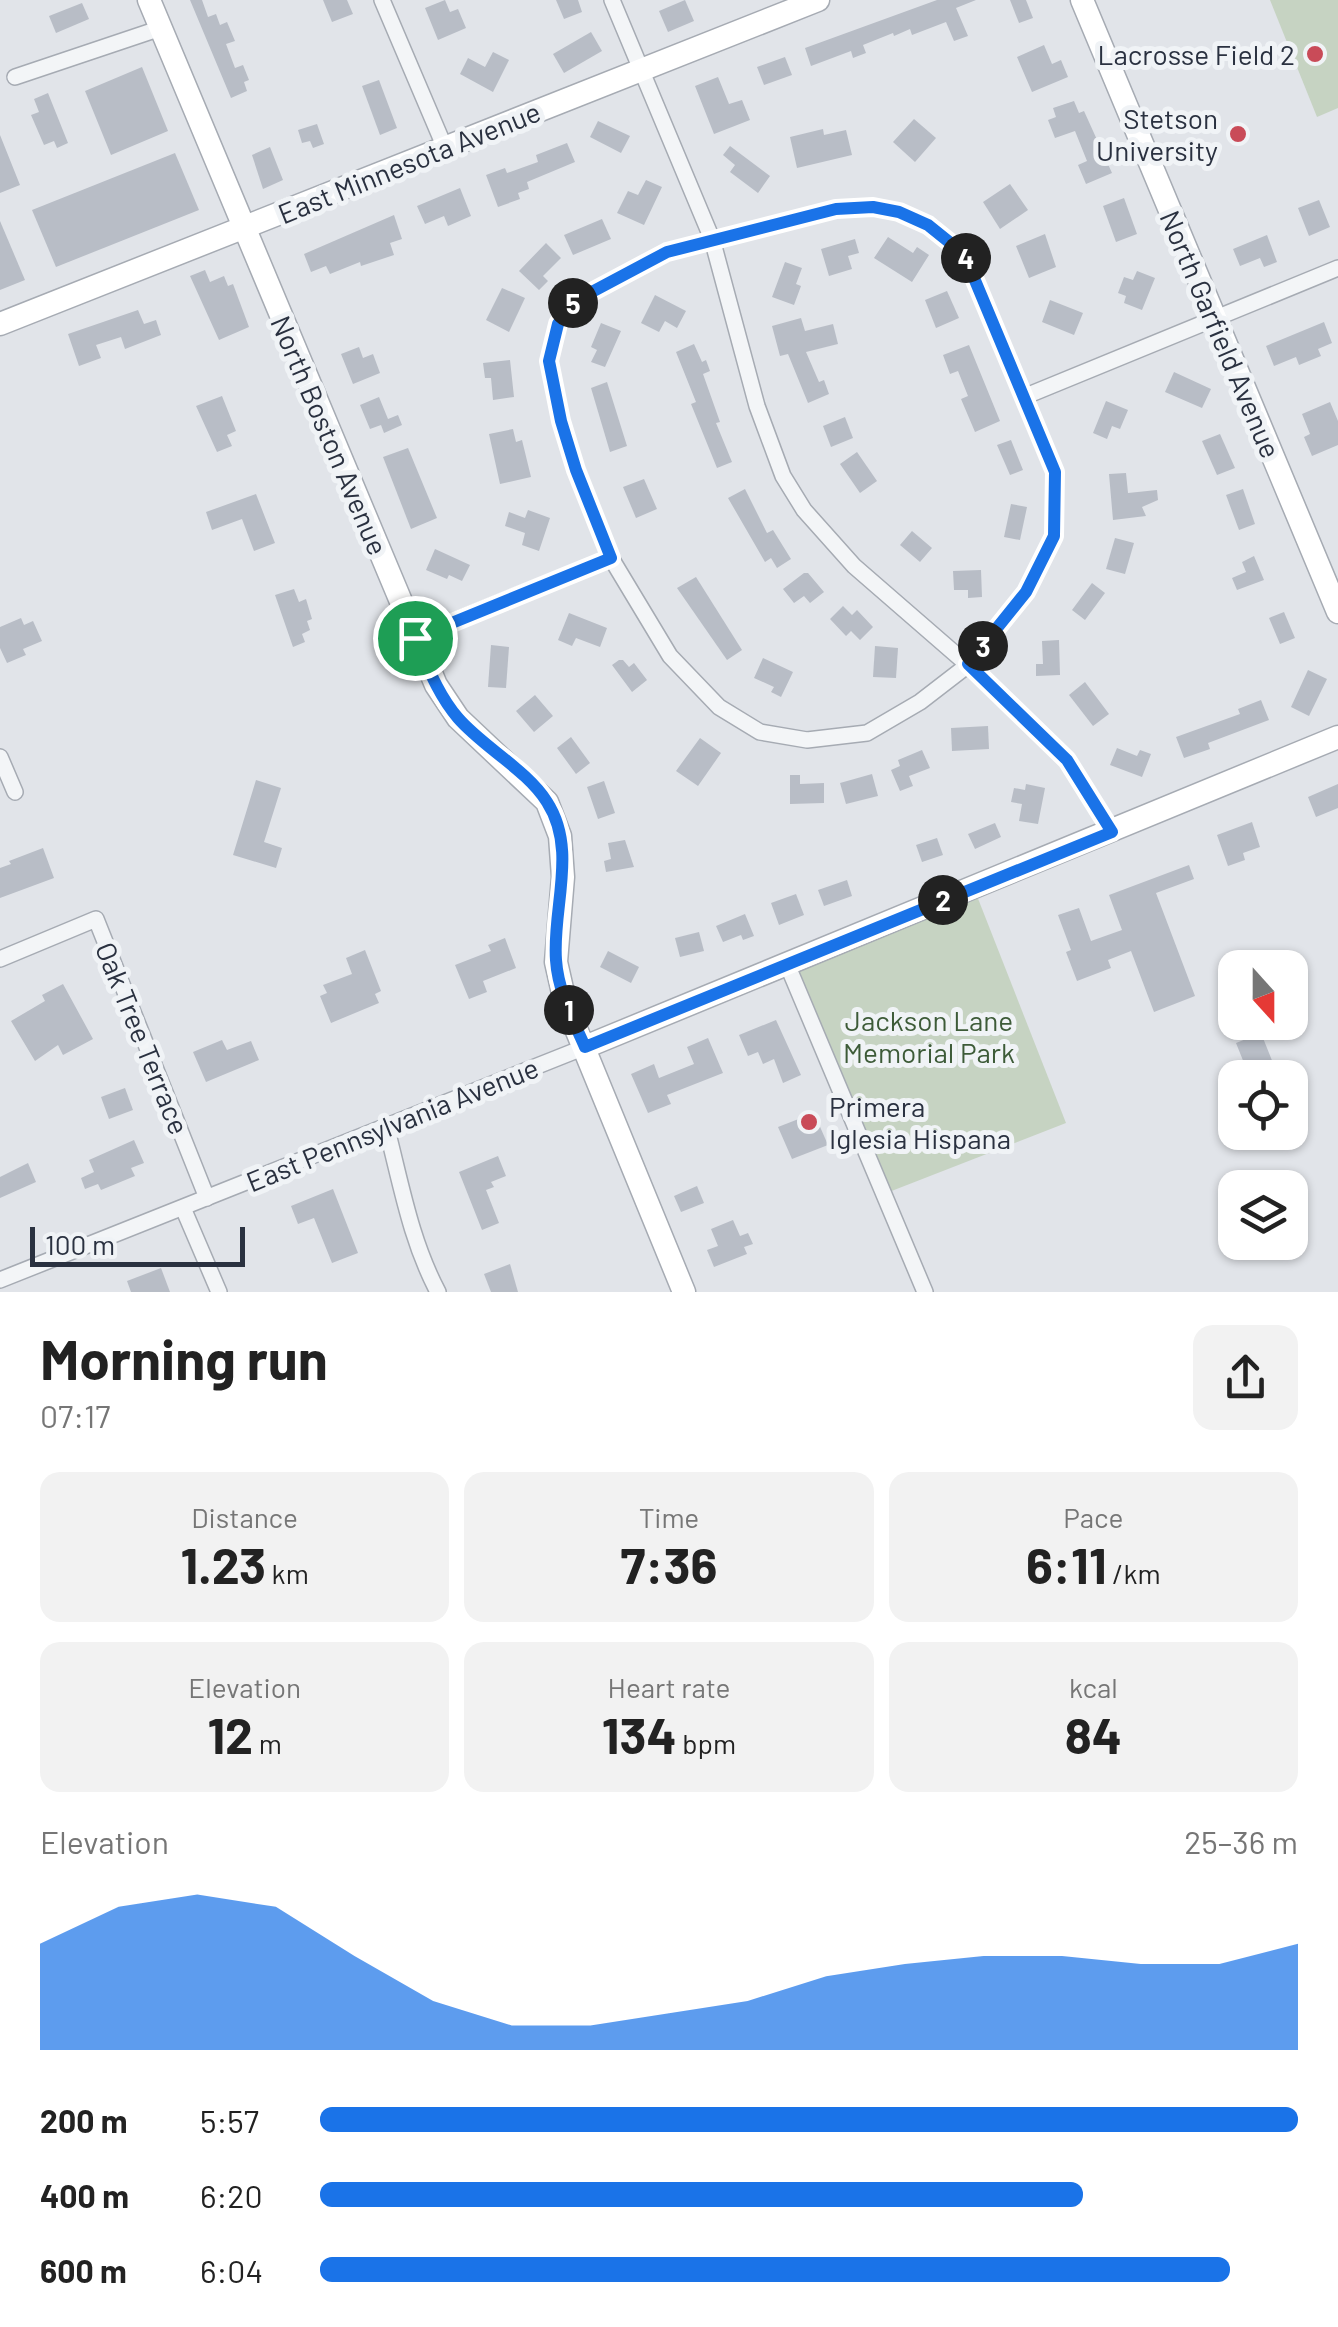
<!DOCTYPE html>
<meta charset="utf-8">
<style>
:root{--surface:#fff;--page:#f2f2f2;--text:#222;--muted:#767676;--accent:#1a73e8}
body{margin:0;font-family:Barlow,sans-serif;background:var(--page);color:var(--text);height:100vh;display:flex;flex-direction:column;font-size:38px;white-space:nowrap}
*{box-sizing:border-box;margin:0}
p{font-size:32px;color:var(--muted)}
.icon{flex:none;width:55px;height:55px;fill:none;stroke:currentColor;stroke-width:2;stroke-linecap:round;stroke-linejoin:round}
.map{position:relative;height:1292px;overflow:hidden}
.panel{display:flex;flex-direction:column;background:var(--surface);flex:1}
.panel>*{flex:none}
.needle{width:65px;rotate:159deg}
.controls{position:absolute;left:1218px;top:950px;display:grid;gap:20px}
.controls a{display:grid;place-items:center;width:90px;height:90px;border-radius:20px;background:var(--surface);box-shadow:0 2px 8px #0004;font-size:50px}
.scale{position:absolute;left:30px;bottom:25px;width:215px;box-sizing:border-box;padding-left:10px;border:5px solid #2a3140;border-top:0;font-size:28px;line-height:35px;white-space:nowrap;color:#2a3140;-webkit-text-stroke:8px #f0f3f6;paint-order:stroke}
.pin{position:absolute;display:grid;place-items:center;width:85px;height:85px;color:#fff;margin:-42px;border:5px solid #fff;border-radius:50%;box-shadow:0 2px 10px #0007}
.km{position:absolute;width:50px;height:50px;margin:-25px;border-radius:50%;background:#222;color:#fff;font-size:28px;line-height:50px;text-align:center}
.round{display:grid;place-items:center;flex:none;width:105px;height:105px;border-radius:20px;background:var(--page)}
.overview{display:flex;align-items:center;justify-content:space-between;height:170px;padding:0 40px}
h1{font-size:55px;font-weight:700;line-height:75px}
.stats{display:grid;grid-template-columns:repeat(3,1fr);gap:15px;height:170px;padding:10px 40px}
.stats div{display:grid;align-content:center;border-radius:20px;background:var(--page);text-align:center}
.stats b{font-size:50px;font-weight:700}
.stats small{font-size:28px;font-weight:400}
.stats p{font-size:28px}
.chart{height:280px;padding:20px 40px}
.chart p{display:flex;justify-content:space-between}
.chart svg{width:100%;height:180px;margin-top:10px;fill:var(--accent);opacity:.7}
ul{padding:0 40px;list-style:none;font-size:32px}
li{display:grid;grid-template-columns:160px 120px 1fr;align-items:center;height:75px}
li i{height:25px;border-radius:12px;background:var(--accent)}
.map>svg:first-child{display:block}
.green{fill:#c6d3c2}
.building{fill:#b8bdc6}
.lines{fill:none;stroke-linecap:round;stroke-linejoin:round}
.street-casing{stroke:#a6abb3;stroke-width:18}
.secondary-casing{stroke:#a6abb3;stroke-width:25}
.street{stroke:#f3f5f7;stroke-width:15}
.secondary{stroke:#fff;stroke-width:22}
.route-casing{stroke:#fff;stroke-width:20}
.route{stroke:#1a73e8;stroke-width:12}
.poi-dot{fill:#c94b58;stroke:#f0f3f6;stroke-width:4}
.labels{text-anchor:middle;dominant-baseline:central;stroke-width:10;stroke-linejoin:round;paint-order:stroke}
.poi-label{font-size:28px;fill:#2a3140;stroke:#f0f3f6;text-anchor:end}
.street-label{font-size:28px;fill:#2a3140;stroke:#f0f3f6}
.park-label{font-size:28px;fill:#3d5b38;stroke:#f0f3f6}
</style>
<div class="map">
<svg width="1338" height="1292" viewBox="0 0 1338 1292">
<rect width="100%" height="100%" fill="#e1e4e9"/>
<g class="green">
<polygon points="1270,0 1338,0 1338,108 1317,117"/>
<polygon points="977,896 1066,1123 889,1192 799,974 802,963"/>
</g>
<g class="building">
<polygon points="190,0 202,0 208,17 216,14 220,25 227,22 235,41 226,44 235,68 243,65 249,80 244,82 247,91 231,98"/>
<polygon points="323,0 347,0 353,14 332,22"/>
<polygon points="445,0 450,12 458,9 466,28 438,40 425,8"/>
<polygon points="556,0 578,0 582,12 564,19"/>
<polygon points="685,0 694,21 668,32 659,11"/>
<polygon points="937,0 976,0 956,8 968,36 954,41 946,22 912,35 910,29 894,36 893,33 863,45 866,53 853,58 851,51 811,66 805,48"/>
<polygon points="1010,0 1026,0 1033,18 1019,23"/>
<polygon points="82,3 89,19 56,33 49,16"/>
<polygon points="591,32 602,51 564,73 553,54"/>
<polygon points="1044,45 1052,64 1061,60 1068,77 1032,92 1017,57"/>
<polygon points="493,52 509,60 493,92 460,74 468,58 485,67"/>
<polygon points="785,57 792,75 764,85 757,67"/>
<polygon points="142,67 168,131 111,155 85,91"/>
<polygon points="718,77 729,104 742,100 750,120 714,134 695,86"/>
<polygon points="379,80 397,128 380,135 362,86"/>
<polygon points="48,93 68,143 57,148 54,141 44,145 31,115 39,112 34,99"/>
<polygon points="1074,101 1079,113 1084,111 1112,173 1086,184 1078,165 1087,161 1075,131 1055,138 1048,120 1056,117 1053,108"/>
<polygon points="914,119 936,138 915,162 893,142"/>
<polygon points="598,121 630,136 621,153 590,137"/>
<polygon points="317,124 324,144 313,148 310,141 302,143 298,130"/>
<polygon points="823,129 824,135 846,130 852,155 797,168 790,137"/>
<polygon points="0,135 20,185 0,193"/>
<polygon points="567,143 575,162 527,182 529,189 518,193 520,199 498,207 486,175 505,168 507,173 538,162 536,155"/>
<polygon points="730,146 770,176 758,193 730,172 735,165 723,155"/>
<polygon points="270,147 283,180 263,189 252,155"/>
<polygon points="175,153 199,210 56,267 32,210"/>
<polygon points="646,180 662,187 644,225 617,213 628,191 638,195"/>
<polygon points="1010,184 1028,210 1000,229 983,202"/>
<polygon points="460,188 471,216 448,226 444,216 425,224 417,206"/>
<polygon points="1124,198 1137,234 1116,242 1103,206"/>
<polygon points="1319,200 1330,227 1309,236 1298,208"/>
<polygon points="394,215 402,239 390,243 394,255 361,266 360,262 330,274 326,266 311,272 304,254"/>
<polygon points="602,219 611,239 573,255 564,235"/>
<polygon points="0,221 25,280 0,290"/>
<polygon points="1045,234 1056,267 1029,278 1016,246"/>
<polygon points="1267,235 1277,262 1264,267 1260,258 1240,266 1233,249"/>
<polygon points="888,237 913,253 917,247 929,255 912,282 874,258"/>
<polygon points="855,239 859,253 848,256 852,269 829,276 821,249"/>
<polygon points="546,243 561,258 543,276 548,281 539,290 519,271"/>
<polygon points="785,262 802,268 796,284 801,286 794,305 772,297"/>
<polygon points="205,270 210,282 224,276 228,286 233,284 249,327 219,340 190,276"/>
<polygon points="1137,271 1155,278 1142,310 1124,303 1126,296 1118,293 1124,277 1133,280"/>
<polygon points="502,288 525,298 509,332 486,320"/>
<polygon points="947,291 959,318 936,328 925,300"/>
<polygon points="655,295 686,311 677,328 665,321 659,332 641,323"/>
<polygon points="1050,300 1083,313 1074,335 1042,322"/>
<polygon points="138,310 144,324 156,320 161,335 125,349 121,337 96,345 101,358 79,366 68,334"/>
<polygon points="801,318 805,331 833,324 838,344 806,352 819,382 824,380 829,394 808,403 788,354 780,356 772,326"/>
<polygon points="1324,322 1332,343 1318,349 1321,356 1299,365 1296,357 1274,366 1266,346"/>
<polygon points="601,323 621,331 605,367 591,362 597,350 591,347"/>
<polygon points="694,344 702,362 706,360 710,371 703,374 720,422 716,423 732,462 717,468 691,404 696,402 676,352"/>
<polygon points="969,345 1000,421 975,432 961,399 968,396 958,371 950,374 943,355"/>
<polygon points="359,347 363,358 373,354 380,373 353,384 341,354"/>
<polygon points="510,360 514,397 493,400 491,378 485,378 483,363"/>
<polygon points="1174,372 1211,389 1202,408 1165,392"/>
<polygon points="607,382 627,446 610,452 591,388"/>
<polygon points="222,396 236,431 227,435 232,446 217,452 196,406"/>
<polygon points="379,397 388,419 398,415 402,425 384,433 381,425 370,429 360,405"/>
<polygon points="1106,401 1128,410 1120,429 1112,426 1107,439 1093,433"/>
<polygon points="1330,402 1338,421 1338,445 1312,456 1304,437 1310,434 1302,414"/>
<polygon points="845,417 853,438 831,447 823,426"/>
<polygon points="513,429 516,442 522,440 531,477 500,484 489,434"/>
<polygon points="1220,434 1235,468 1217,475 1202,441"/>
<polygon points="1011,440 1023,470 1010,475 997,445"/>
<polygon points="408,448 437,518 411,529 383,457"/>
<polygon points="857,452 877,481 860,493 840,464"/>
<polygon points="1126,473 1128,493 1157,490 1158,500 1142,507 1146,516 1113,520 1109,474"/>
<polygon points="644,479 657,509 636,518 623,487"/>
<polygon points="745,489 767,533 773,530 791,559 777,568 771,558 765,562 728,498"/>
<polygon points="1243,489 1255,524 1239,530 1226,495"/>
<polygon points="256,494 275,543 254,551 242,519 212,530 206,512"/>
<polygon points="1011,504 1027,507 1020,540 1004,537"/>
<polygon points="528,510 550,518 539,551 522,545 525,533 505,526 509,512 525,518"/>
<polygon points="912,531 932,548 920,562 900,545"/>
<polygon points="1115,538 1134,543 1125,574 1106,569"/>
<polygon points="435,549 470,565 462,581 449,575 447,579 426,570"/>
<polygon points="1254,556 1264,580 1237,590 1232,578 1246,572 1242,562"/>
<polygon points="981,570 982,597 968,598 968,590 954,590 953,571"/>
<polygon points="804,573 808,573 824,592 810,603 804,596 794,603 783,589"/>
<polygon points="696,577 742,650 727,660 677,588"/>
<polygon points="1092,583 1105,593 1085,620 1072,610"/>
<polygon points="294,589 299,602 306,599 312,619 307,621 310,630 302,634 305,642 293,647 275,595"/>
<polygon points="843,606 852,615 857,610 873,627 860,640 851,631 846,636 830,619"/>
<polygon points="1284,612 1295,638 1280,644 1269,618"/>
<polygon points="569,613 607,628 600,647 576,638 572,646 558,640"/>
<polygon points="21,618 24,625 33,621 42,641 23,649 26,655 7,663 0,648 0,627"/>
<polygon points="1059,640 1060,675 1036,676 1036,664 1043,664 1042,641"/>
<polygon points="491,645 509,647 506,688 488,687"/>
<polygon points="875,646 898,648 896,678 873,677"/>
<polygon points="763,658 793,672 781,697 771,692 774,687 754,678"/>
<polygon points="619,660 623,660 629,667 634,663 647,680 632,692 612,665"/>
<polygon points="1308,670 1327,679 1309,716 1291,707"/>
<polygon points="1085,682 1109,714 1093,726 1069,695"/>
<polygon points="535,695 553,716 534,732 516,711"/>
<polygon points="1261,700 1269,720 1208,743 1210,749 1184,758 1176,737 1240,714 1238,709"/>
<polygon points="988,726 989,749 952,751 951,728"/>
<polygon points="571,737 590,763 576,774 557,748"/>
<polygon points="700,738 721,753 698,786 676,771"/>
<polygon points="1117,748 1137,756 1140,750 1151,754 1142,777 1110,765"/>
<polygon points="922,750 930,768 909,776 913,786 900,791 891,770 900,766 898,760"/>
<polygon points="872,774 878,796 846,804 840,783"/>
<polygon points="790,775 800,775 800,784 824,783 824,803 790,804"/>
<polygon points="256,780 281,788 264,842 282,848 276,868 233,855"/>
<polygon points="604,781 615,813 598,819 587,787"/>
<polygon points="1026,784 1045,788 1038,824 1019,821 1022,804 1011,802 1014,788 1025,790"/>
<polygon points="1338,784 1338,808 1316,817 1308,797"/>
<polygon points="1252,822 1260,847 1243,853 1245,860 1228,866 1217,835"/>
<polygon points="995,823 1001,837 975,849 968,834"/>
<polygon points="937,838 943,855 922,862 916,845"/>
<polygon points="625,840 634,867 606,872 604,861 611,859 608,843"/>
<polygon points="43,848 54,878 0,898 0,868 11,864 9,861"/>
<polygon points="1189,865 1194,879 1156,893 1195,996 1154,1012 1131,951 1108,960 1111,968 1077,981 1066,952 1071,950 1058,915 1079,908 1091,941 1122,930 1109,895"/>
<polygon points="847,880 852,896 824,906 818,890"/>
<polygon points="796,894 804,915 779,925 771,903"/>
<polygon points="745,914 754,936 743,940 741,935 723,942 716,926"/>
<polygon points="699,932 704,951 680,957 675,938"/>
<polygon points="505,938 516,968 483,981 487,992 469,999 455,965 491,951 488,945"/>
<polygon points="365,950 381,991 375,994 379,1003 331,1023 320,996 327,993 323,985 352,974 346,958"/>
<polygon points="608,951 639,967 631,983 600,967"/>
<polygon points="63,984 93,1039 63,1055 58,1045 35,1061 11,1021 45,1001 42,995"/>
<polygon points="776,1020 801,1075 783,1083 774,1059 763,1064 758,1052 748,1056 739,1035"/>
<polygon points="1261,1033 1279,1078 1250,1078 1236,1043"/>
<polygon points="708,1038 723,1073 667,1095 671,1104 648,1113 631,1074 654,1064 659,1078 694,1064 687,1047"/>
<polygon points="222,1040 227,1050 251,1041 259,1060 206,1082 193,1052"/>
<polygon points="125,1088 133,1110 109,1119 101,1097"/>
<polygon points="814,1113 828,1145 792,1159 778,1127"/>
<polygon points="134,1140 144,1163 131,1168 135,1176 101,1190 98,1184 85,1189 81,1178 94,1172 89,1160"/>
<polygon points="498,1156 506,1176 491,1182 494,1187 486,1190 499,1223 482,1230 459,1172"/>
<polygon points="28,1163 36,1182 0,1198 0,1177"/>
<polygon points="697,1186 704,1203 681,1212 674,1196"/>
<polygon points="333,1189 358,1253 332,1263 314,1218 298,1224 291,1206"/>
<polygon points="733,1220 740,1236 748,1233 753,1244 744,1247 747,1254 714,1267 707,1250 718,1246 711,1229"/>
<polygon points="510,1264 518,1292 491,1292 484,1274"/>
<polygon points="161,1268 170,1292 131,1292 127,1281"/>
</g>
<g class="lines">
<g class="street-casing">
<g id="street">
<polyline points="382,0 445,148"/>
<polyline points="612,0 712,239 757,406 783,476 804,510 854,566 968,665 1067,760 1112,832"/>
<polyline points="15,77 161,28"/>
<polygon points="873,207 899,212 928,225 964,254 1055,473 1054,536 1026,592 968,665 920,702 867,733 807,740 760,732 719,707 670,656 611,558 576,469 561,421 549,361 558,324 573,302 667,252 836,209"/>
<polyline points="1026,396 1338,268"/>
<polyline points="415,637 611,558"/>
<polyline points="0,757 15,792"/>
<polyline points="0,959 96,919 207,1198"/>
<polyline points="787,964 925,1292"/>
<path d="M 386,1126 C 401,1183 410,1239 438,1292"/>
<polyline points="183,1208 219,1292"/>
<polyline points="0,1280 585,1047"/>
</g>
</g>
<g class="secondary-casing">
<g id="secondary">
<polyline points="149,0 436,685 458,718 547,802 560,836 563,877 556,962 565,1002 684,1292"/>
<polyline points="1082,0 1338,612"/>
<polyline points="0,324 818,0"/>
<polyline points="585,1047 1338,737"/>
</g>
</g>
<use href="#street" class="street"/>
<use href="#secondary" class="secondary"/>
</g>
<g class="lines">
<g class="route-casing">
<path id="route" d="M 873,207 L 899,212 L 928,225 L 964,254 L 1055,472 L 1054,536 L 1026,592 L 968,664 L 1067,760 L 1112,832 L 585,1047 C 573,1020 558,991 556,960 C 552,908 578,850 547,802 C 527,770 483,747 458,718 C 438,695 427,665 415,638 L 611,558 L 576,470 L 561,421 L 549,361 L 558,324 L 573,302 L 667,252 L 836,209 Z"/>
</g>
<use href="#route" class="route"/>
</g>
<g class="poi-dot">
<circle cx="1315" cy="54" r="10"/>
<circle cx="1238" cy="134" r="10"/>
<circle cx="809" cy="1122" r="10"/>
</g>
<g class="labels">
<g class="poi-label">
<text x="1295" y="54">Lacrosse Field 2</text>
<text x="1218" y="118">Stetson<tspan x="1218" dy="32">University</tspan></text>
<text x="829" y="1106" text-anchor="start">Primera<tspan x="829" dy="32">Iglesia Hispana</tspan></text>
</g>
<g class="street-label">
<text transform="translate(409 162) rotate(-22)">East Minnesota Avenue</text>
<text transform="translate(1221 334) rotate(67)">North Garfield Avenue</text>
<text transform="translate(330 435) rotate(67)">North Boston Avenue</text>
<text transform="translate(143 1038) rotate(68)">Oak Tree Terrace</text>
<text transform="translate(392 1124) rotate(-22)">East Pennsylvania Avenue</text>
</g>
<g class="park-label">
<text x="929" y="1020">Jackson Lane<tspan x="929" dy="32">Memorial Park</tspan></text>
</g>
</g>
</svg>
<div class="controls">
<a><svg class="needle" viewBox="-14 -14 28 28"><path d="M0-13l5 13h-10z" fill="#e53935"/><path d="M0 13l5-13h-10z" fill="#767676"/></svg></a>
<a><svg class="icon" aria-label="locate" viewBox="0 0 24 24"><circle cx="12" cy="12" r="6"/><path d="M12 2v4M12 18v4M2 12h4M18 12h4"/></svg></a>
<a><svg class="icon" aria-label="layers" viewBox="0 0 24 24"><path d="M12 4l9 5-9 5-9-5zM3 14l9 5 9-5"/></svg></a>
</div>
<div class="scale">100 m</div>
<div class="pin" style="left:415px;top:638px;background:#1e9e55"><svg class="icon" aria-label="arrive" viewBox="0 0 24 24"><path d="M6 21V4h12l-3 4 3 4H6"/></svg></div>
<b class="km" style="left:569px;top:1010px">1</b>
<b class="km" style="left:943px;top:900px">2</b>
<b class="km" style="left:983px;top:646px">3</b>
<b class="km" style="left:966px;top:258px">4</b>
<b class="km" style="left:573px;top:303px">5</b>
</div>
<section class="panel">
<div class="overview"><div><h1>Morning run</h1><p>07:17</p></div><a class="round"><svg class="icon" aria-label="share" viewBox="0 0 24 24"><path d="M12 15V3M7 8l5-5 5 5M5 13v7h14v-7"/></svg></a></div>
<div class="stats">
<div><p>Distance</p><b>1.23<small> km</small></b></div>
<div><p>Time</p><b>7:36</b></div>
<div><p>Pace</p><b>6:11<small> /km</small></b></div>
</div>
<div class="stats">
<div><p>Elevation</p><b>12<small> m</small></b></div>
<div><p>Heart rate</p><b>134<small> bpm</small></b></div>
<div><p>kcal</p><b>84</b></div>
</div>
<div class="chart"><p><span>Elevation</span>25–36 m</p>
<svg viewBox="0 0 160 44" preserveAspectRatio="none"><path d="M0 44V18L10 9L20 6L30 9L40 21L50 32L60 38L70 38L80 35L90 32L100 26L110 23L120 21L130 21L140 23L150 23L160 18V44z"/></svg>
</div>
<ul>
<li><b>200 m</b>5:57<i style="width:100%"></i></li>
<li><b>400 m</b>6:20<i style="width:78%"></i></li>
<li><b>600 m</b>6:04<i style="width:93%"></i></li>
</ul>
</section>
